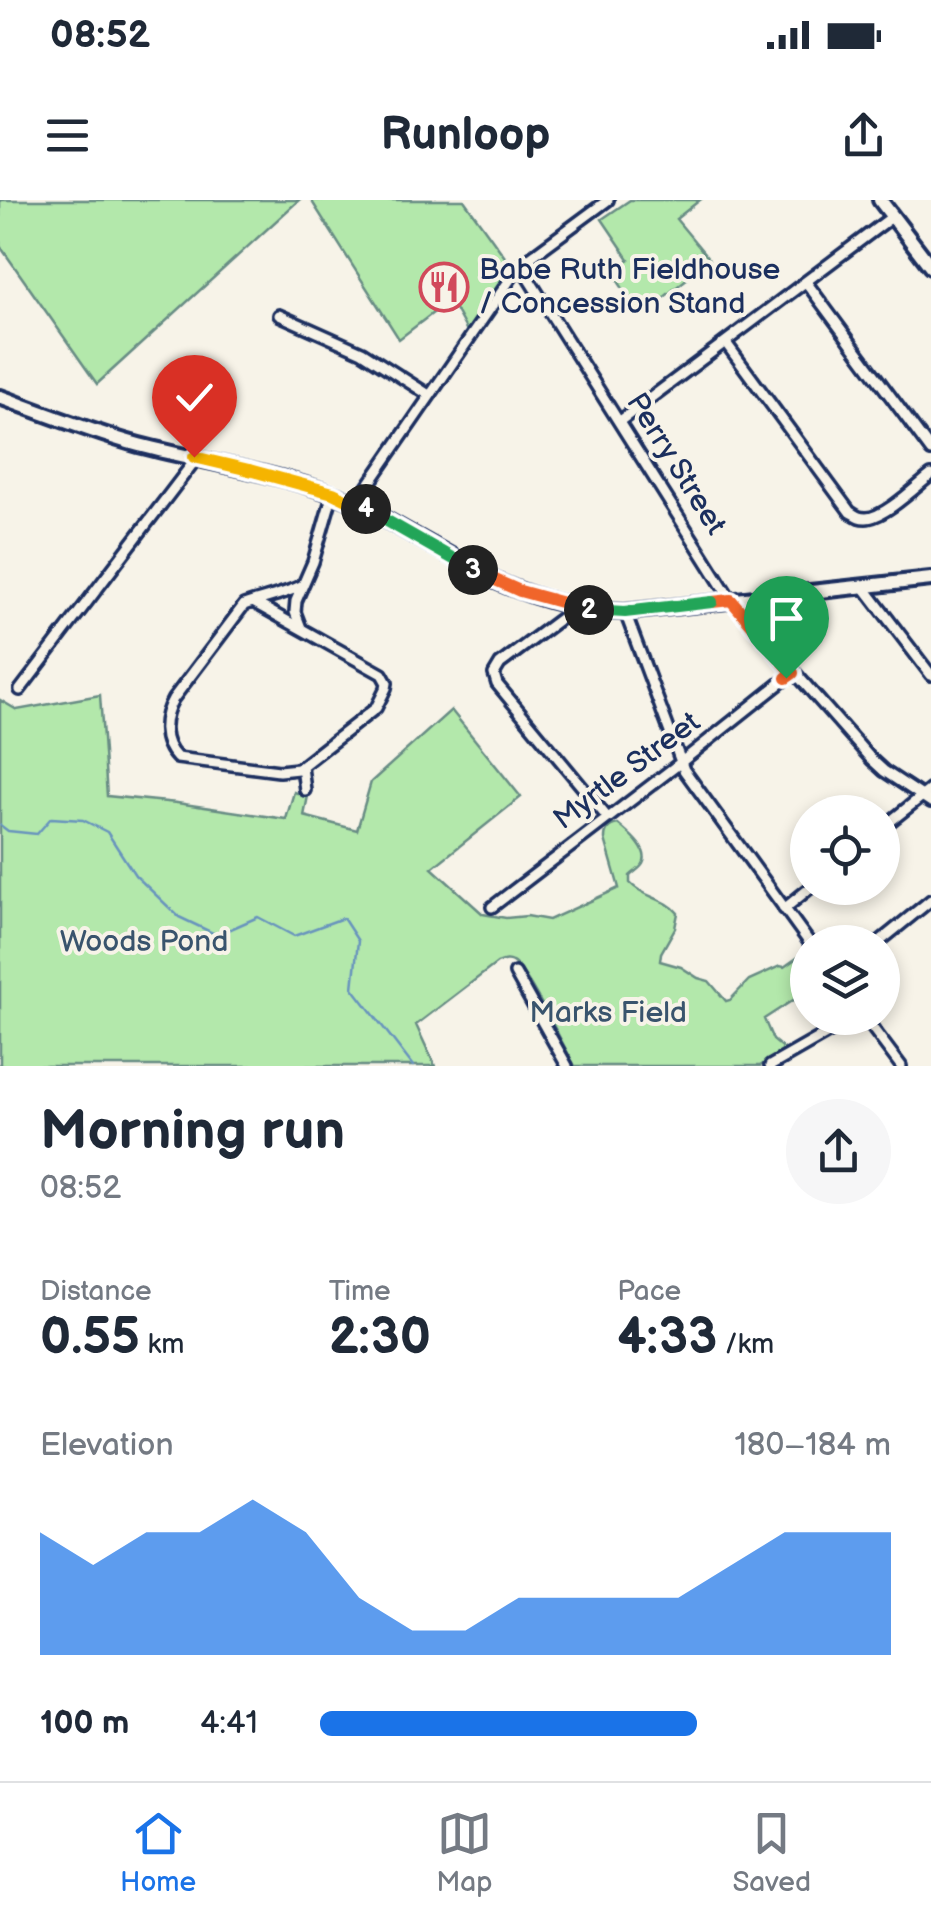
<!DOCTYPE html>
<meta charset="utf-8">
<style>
:root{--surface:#fff;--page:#f6f6f7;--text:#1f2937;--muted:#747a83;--line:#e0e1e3;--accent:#1a73e8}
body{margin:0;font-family:"Balsamiq Sans",sans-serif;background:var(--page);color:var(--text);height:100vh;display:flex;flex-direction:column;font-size:38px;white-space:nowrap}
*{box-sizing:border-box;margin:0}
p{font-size:32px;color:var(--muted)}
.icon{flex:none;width:55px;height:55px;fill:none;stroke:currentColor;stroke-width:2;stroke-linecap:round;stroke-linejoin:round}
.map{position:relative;height:866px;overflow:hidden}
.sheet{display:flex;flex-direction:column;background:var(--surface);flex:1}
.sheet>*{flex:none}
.fabs{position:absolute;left:790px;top:595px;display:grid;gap:20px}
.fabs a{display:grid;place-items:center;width:110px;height:110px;border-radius:50%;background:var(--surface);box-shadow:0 5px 15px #0003;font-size:50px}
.pin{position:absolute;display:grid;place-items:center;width:85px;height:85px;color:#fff;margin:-102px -42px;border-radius:50% 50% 50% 0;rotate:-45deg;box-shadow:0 0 10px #0007}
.pin .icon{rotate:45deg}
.km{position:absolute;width:50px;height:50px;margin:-25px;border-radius:50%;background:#222;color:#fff;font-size:28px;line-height:50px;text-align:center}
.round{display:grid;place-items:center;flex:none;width:105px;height:105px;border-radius:52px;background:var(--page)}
.summary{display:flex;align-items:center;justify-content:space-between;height:170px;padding:0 40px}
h1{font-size:55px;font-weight:700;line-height:75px}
.stats{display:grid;grid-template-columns:repeat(3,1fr);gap:15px;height:170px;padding:10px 40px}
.stats div{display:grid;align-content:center}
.stats b{font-size:50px;font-weight:700}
.stats small{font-size:28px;font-weight:400}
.stats p{font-size:28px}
.chart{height:280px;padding:20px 40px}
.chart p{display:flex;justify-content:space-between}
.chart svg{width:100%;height:180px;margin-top:10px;fill:var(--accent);opacity:.7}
ul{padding:0 40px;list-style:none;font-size:32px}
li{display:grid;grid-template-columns:160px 120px 1fr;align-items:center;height:75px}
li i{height:25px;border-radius:12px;background:var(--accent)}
.status{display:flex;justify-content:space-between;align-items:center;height:70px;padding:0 50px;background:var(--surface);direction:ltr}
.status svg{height:28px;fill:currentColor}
header{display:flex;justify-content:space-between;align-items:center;height:130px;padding:0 40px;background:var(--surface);font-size:45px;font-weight:700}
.tabs{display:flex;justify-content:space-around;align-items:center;height:140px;border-top:2px solid var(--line);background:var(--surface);font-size:28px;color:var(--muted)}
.tabs a{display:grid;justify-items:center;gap:5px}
.tabs .active{color:var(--accent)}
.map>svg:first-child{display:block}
.green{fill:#b3e8ab;stroke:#678c84;stroke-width:2.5}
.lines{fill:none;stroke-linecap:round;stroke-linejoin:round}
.stream{stroke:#6894bd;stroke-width:2.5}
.street-casing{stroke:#1b2f5e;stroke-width:16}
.secondary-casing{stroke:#1b2f5e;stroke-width:20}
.street{stroke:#f7f3e8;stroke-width:9}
.secondary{stroke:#f7f3e8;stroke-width:12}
.split-1-casing{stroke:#fff;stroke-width:20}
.split-2-casing{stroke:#fff;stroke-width:20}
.split-3-casing{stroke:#fff;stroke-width:20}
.split-4-casing{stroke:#fff;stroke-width:20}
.split-5-casing{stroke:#fff;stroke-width:20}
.split-6-casing{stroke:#fff;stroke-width:20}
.split-1{stroke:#f0652b;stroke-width:12}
.split-2{stroke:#22a559;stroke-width:12}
.split-3{stroke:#f0652b;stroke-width:12}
.split-4{stroke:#22a559;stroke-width:12}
.split-5{stroke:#f5b400;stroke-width:12}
.split-6{stroke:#f5b400;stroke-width:12}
.labels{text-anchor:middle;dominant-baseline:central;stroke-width:8;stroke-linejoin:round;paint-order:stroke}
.poi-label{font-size:30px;fill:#1b2f5e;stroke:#f7f3e8;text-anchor:start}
.street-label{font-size:30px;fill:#1b2f5e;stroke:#f7f3e8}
.park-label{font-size:30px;fill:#39546d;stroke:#f7f3e8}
</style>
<div class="status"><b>08:52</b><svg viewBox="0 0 49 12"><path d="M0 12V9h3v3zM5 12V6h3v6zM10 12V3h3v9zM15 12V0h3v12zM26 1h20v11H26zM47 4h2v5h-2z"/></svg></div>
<header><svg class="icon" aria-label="menu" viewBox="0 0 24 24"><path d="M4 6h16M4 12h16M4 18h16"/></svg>Runloop<svg class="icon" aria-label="share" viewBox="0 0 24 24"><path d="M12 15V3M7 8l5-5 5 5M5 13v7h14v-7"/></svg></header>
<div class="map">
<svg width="931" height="866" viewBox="0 0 931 866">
<rect width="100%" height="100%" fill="#f7f3e8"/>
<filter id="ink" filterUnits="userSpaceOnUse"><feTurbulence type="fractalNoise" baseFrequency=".01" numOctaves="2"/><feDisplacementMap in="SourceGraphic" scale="20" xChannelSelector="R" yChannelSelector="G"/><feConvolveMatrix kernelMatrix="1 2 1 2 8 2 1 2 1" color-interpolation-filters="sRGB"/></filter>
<g filter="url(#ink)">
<g class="green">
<polygon points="0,0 299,0 97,184 0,46"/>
<polygon points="311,0 464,0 512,67 467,131 450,100 399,139"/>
<polygon points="630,0 700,0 676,19 710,60 641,116 612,72 629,59 602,19"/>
<path d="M 100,495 L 107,596 L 177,603 L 286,619 L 294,592 L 308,596 L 304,616 L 357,630 L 371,582 L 451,510 L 521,597 L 432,668 L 483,714 L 506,718 L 527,716 L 549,720 L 619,688 L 605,639 C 605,630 608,626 618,624 C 627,632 651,650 643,664 C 640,669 634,672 630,676 L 630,683 C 644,698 666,698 678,713 L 675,728 L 661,753 L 660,761 L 681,767 L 698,778 L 709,781 L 726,801 L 730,800 L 749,780 L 780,766 L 784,767 L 807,751 L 807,786 L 804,793 L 764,819 L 773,840 L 785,850 L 760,866 L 575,866 C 564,848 527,769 512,762 C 506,759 503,761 497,763 L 416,825 L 435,866 L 0,866 L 0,500 L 17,510 Z"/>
</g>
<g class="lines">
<polyline class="stream" points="0,625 8,631 37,634 51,618 83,620 107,632 135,675 179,717 217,735 258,717 294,736 343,718 358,741 353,788 413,866"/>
<g class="street-casing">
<g id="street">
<polyline points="520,65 731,400 871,559 884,571 931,602"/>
<polyline points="806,82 931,251"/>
<polyline points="279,115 362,152 429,195"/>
<path d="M 726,143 L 850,312 C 857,316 858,318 866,318 C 884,318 917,286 931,275"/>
<polyline points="620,221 893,16"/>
<polyline points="356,303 520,65 608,0"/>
<polyline points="863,386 931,475"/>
<path d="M 253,402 L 382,474 L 387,483 L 386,488 L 376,508 L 298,569 L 279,571 L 177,558 C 161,542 162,518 173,499 L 244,405 C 263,398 282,395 301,386"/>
<polyline points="576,407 500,464 494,474 497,484 607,617"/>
<polyline points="625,412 684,570 809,742"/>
<polyline points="301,428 295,412 296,401 313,362 333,293"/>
<polyline points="20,490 193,263 194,257"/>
<polyline points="302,567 305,590"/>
<polyline points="882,628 931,589"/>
<polyline points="492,707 680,563 793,473"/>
<polyline points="784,709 810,688"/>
<polyline points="879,742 931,700"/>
<polyline points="515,773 567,866"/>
<polyline points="865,818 901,866"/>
<polyline points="770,866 854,818"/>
</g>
</g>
<g class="secondary-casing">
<g id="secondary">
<polyline points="880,0 931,67"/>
<path d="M 0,197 C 46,214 92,232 139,245 C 212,264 287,274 356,303 L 496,381 C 537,399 580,411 625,412 L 931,379"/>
</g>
</g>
<use href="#street" class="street"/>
<use href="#secondary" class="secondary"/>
</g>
</g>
<g class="lines" filter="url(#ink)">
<g class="split-1-casing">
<polyline id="split-1" points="712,402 731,400 793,473 786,478"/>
</g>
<g class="split-2-casing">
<polyline id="split-2" points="589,410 625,412 712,402"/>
</g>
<g class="split-3-casing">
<polyline id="split-3" points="473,370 520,391 589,410"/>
</g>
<g class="split-4-casing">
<polyline id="split-4" points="366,309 473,370"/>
</g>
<g class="split-5-casing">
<polyline id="split-5" points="249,270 333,293 366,309"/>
</g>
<g class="split-6-casing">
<polyline id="split-6" points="194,257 249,270"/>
</g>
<use href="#split-1" class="split-1"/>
<use href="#split-2" class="split-2"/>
<use href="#split-3" class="split-3"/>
<use href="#split-4" class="split-4"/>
<use href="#split-5" class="split-5"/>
<use href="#split-6" class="split-6"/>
</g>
<defs>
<g id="restaurant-ring" transform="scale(2.5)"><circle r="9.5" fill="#f7f3e8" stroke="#d1495b" stroke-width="1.5"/><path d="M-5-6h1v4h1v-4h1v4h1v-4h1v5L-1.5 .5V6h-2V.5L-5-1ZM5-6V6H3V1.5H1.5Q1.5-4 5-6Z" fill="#d1495b"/></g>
</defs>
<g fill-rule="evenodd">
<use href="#restaurant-ring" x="444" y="87"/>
</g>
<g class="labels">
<g class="poi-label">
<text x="479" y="70">Babe Ruth Fieldhouse<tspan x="479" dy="34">/ Concession Stand</tspan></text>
</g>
<g class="street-label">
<text transform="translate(676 264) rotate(58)">Perry Street</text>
<text transform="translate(627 571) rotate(-37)">Myrtle Street</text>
</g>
<g class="park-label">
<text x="144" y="742">Woods Pond</text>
<text x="608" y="813">Marks Field</text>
</g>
</g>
</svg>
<div class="fabs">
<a><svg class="icon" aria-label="locate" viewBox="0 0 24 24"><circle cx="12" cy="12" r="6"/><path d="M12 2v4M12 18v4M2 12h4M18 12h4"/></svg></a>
<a><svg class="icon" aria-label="layers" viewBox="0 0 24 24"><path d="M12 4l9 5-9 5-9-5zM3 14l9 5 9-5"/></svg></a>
</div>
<div class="pin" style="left:786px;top:478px;background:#1e9e55"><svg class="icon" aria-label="arrive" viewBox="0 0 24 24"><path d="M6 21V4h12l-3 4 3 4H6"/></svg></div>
<div class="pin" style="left:194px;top:257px;background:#d93025"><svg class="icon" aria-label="check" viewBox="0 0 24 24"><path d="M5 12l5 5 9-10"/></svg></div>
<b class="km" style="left:589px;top:410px">2</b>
<b class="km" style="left:473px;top:370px">3</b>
<b class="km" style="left:366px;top:309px">4</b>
</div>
<section class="sheet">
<div class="summary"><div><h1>Morning run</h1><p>08:52</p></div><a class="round"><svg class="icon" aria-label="share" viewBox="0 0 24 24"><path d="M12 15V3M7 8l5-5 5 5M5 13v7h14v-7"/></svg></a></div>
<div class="stats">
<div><p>Distance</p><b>0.55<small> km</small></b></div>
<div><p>Time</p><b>2:30</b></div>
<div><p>Pace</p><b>4:33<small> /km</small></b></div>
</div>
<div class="chart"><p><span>Elevation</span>180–184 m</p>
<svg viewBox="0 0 160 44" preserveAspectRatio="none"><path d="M0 44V14L10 22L20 14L30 14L40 6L50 14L60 30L70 38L80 38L90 30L100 30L110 30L120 30L130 22L140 14L150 14L160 14V44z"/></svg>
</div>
<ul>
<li><b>100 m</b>4:41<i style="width:66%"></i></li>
</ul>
</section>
<nav class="tabs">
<a class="active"><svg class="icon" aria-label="home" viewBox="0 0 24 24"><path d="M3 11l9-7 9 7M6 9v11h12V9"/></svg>Home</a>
<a><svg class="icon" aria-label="map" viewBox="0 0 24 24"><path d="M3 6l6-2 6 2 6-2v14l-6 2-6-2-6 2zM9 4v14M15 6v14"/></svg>Map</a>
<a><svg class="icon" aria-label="saved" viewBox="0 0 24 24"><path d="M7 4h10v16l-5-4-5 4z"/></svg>Saved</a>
</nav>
